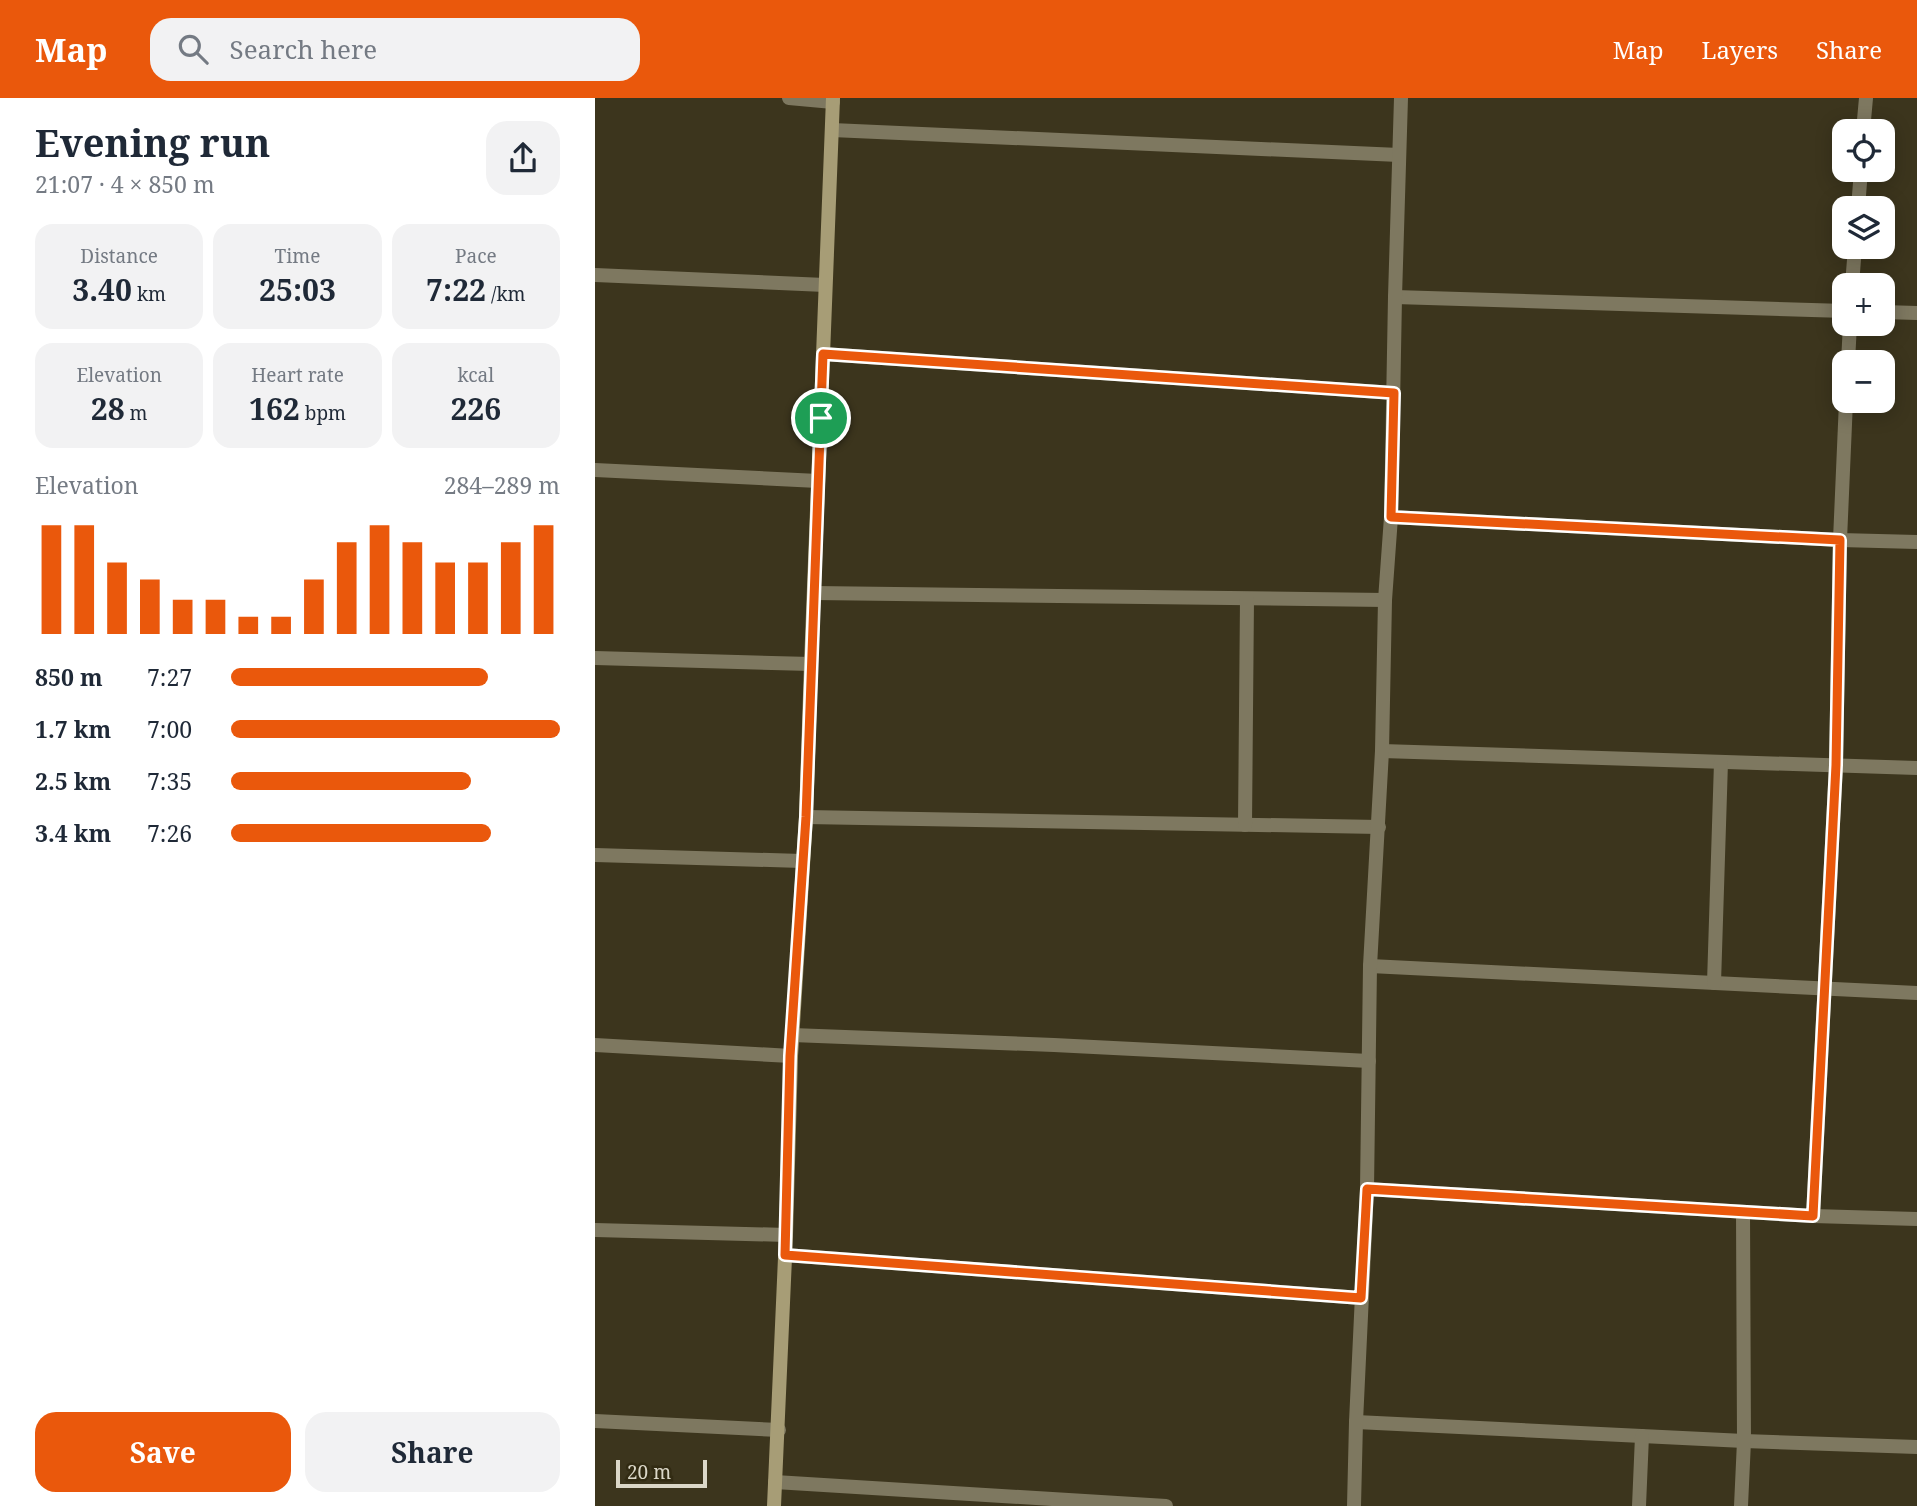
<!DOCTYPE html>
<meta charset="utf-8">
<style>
:root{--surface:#fff;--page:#f2f2f3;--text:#1f2937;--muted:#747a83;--accent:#ea580c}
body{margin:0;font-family:"Noto Serif",serif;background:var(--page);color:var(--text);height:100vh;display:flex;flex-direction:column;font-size:26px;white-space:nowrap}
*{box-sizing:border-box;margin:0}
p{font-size:23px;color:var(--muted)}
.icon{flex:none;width:38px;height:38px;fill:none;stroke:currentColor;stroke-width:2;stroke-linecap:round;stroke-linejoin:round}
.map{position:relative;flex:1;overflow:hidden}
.side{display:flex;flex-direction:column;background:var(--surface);width:595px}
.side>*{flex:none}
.fabs{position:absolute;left:1237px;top:21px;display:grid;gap:14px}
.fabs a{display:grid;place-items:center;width:63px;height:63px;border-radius:14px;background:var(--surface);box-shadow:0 4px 18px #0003;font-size:35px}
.scale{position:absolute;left:21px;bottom:18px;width:91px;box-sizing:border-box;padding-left:7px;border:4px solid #dbd7c8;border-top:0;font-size:19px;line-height:24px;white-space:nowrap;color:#dbd7c8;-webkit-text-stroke:5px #322b13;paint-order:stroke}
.pin{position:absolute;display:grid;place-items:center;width:60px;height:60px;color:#fff;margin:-30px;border:4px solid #fff;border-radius:50%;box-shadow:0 2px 7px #0007}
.round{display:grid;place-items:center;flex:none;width:74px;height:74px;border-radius:21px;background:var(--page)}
.summary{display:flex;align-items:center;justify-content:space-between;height:119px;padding:0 35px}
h1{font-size:38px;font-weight:700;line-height:52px}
.metrics{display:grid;grid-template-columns:repeat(3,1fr);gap:10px;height:119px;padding:7px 35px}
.metrics div{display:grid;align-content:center;border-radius:18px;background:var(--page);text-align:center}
.metrics b{font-size:30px;font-weight:700}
.metrics small{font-size:19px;font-weight:400}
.metrics p{font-size:19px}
.chart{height:196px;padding:14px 35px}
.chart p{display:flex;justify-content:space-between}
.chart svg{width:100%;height:126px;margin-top:7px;stroke:var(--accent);stroke-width:6}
.button{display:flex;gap:14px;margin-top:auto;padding:14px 35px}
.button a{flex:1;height:80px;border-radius:21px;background:var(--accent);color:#fff;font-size:28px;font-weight:700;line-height:80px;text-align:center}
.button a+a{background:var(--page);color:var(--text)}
ul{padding:0 35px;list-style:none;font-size:23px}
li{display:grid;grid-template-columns:112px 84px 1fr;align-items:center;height:52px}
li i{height:18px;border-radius:9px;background:var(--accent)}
header{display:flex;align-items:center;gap:42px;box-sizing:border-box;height:98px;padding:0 35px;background:var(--accent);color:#fff}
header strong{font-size:33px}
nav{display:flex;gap:38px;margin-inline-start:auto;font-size:24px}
.search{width:490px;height:63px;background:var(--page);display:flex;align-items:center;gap:18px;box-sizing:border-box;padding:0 24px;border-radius:21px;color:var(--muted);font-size:26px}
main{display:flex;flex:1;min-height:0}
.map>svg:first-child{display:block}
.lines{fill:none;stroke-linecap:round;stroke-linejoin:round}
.minor{stroke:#7e7860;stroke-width:14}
.secondary{stroke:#a79d76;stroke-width:14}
.route-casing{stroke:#fff;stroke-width:14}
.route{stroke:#ea580c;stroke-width:9}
</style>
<header>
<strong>Map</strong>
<div class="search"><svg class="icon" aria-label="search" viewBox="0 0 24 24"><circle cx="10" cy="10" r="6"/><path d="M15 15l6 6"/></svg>Search here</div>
<nav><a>Map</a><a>Layers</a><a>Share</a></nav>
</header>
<main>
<section class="side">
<div class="summary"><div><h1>Evening run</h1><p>21:07 · 4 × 850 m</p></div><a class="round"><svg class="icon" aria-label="share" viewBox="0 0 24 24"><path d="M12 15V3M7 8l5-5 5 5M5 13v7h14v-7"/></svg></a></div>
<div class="metrics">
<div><p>Distance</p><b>3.40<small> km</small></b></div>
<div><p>Time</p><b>25:03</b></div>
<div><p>Pace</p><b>7:22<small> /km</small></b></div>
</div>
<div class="metrics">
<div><p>Elevation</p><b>28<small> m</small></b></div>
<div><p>Heart rate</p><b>162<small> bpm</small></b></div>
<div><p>kcal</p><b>226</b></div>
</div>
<div class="chart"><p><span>Elevation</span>284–289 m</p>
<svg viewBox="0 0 160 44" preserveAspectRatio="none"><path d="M5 44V6M15 44V6M25 44V19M35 44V25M45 44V32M55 44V32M65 44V38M75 44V38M85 44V25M95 44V12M105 44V6M115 44V12M125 44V19M135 44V19M145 44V12M155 44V6"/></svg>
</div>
<ul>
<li><b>850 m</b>7:27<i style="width:78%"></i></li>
<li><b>1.7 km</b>7:00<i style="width:100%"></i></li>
<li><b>2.5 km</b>7:35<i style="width:73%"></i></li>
<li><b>3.4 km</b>7:26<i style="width:79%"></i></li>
</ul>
<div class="button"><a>Save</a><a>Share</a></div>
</section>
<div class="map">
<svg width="1322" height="1408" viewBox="0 0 1322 1408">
<rect width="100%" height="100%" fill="#3c351d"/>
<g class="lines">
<g class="minor">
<polyline points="194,0 238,4"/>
<polyline points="237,32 804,57"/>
<polyline points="1268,33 1271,0"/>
<polyline points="1263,110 1266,72"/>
<polyline points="0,177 230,187"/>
<polyline points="1257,187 1260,149"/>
<polyline points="800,199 1250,213"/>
<polyline points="1288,214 1322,215"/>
<polyline points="228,256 799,295"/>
<polyline points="1253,264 1255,226"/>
<polyline points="0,372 223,383"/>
<polyline points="796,419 1245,442 1322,444"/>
<polyline points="219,495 790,502"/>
<polyline points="0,560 216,566"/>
<polyline points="787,653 1322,670"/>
<polyline points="211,719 784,729"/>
<polyline points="650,727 652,501"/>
<polyline points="0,757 207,763"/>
<polyline points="775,868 1322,895"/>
<polyline points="1119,885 1126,664"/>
<polyline points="197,937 459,947 774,963"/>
<polyline points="0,947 196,958"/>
<polyline points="772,1091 1218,1118 1322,1121"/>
<polyline points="1218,1118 1241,667 1245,442 1251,303"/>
<polyline points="0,1132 191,1137"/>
<polyline points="190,1157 766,1200"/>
<polyline points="0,1323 184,1332"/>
<polyline points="761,1324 1149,1343 1322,1349"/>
<polyline points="180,1384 571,1408"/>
<polyline points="759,1408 761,1324 772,1091 775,868 787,653 790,502 796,419 800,199 806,0"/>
<polyline points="1044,1408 1047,1338"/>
<polyline points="1146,1408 1149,1343 1148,1114"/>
</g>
<polyline class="secondary" points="179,1408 191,1137 196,958 211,719 216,566 238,0"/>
</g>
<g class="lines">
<g class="route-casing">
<polygon id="route" points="228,256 799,295 796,419 1245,442 1241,667 1218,1118 772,1091 766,1200 190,1157 195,958 211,719"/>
</g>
<use href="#route" class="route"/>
</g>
</svg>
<div class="fabs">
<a><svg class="icon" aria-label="locate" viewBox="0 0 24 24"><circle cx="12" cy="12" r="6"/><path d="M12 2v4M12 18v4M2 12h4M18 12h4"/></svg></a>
<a><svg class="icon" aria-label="layers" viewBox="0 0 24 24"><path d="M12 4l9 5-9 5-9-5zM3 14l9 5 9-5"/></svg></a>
<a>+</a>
<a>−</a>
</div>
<div class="scale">20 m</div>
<div class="pin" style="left:226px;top:320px;background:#1e9e55"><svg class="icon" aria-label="arrive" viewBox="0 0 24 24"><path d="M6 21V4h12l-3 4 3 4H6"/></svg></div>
</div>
</main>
